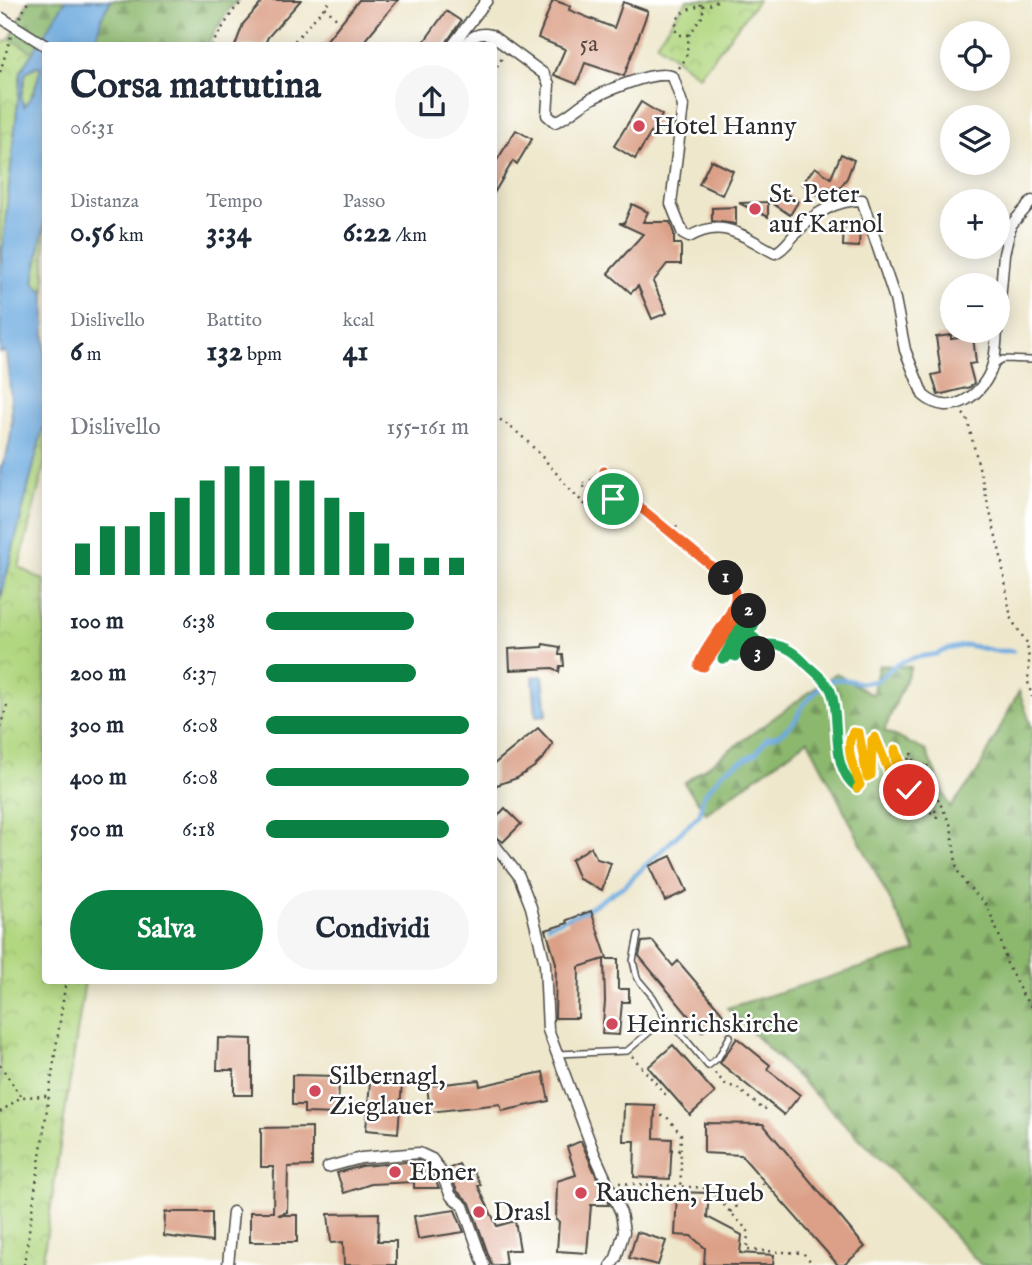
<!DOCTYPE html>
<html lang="it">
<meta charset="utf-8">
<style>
:root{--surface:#fff;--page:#f6f6f7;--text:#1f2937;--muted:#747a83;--accent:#0b8043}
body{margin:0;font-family:"IM FELL English",serif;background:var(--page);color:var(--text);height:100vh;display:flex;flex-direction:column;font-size:26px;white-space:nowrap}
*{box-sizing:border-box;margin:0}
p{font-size:23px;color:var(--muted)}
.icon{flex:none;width:38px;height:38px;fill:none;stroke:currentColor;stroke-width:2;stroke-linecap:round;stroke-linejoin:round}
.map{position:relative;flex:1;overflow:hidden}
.panel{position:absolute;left:42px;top:42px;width:455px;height:942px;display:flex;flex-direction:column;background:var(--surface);border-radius:7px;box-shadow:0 4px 18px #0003}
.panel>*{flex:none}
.tools{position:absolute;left:940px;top:21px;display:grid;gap:14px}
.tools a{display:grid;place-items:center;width:70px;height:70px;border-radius:50%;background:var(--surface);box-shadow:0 4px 18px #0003;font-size:35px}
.pin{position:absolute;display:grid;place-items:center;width:60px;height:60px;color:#fff;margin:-30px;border:4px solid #fff;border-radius:50%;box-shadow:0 2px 7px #0007}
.km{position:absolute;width:35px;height:35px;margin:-18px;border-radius:50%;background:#222;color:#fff;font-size:19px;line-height:35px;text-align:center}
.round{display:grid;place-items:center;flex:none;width:74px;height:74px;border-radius:37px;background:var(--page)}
.headline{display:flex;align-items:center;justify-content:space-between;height:119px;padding:0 28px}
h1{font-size:38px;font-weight:700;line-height:52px}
.stats{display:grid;grid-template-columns:repeat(3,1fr);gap:10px;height:119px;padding:7px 28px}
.stats div{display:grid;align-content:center}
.stats b{font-size:30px;font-weight:700}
.stats small{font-size:19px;font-weight:400}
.stats p{font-size:19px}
.chart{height:196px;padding:14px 28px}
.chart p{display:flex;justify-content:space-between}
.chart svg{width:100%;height:126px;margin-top:7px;stroke:var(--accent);stroke-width:6}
.cta{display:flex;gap:14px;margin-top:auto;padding:14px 28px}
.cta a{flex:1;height:80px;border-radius:42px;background:var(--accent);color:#fff;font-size:28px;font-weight:700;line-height:80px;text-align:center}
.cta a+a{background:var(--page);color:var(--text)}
ul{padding:0 28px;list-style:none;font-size:23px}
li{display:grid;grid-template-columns:112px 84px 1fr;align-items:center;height:52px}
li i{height:18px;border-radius:9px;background:var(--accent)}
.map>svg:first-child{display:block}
.grass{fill:#b1d780;stroke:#6e8156;stroke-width:2}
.forest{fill:url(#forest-firs);stroke:#5c724c;stroke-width:2}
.park{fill:url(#park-crowns);stroke:#6e8156;stroke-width:2}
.water{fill:#6daadf;stroke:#4c6a85;stroke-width:2;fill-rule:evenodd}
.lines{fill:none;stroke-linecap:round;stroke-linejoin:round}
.stream{stroke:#6daadf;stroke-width:4.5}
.building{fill:#dba087}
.lane-casing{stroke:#484743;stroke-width:8}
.street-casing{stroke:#484743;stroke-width:13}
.path{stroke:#484743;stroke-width:2.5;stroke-dasharray:2 5;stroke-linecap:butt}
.lane{stroke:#fff;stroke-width:5}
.street{stroke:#fff;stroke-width:10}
.street-bridge-casing{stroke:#484743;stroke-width:13;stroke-linecap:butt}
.street-bridge{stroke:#fff;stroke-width:10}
.split-1-casing{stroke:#fff;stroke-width:14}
.split-2-casing{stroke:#fff;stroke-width:14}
.split-3-casing{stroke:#fff;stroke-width:14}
.split-4-casing{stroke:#fff;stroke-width:14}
.split-5-casing{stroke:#fff;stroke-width:14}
.split-6-casing{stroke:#fff;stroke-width:14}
.split-1{stroke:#f0652b;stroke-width:9}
.split-2{stroke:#f0652b;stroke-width:9}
.split-3{stroke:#22a559;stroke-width:9}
.split-4{stroke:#22a559;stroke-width:9}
.split-5{stroke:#f5b400;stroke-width:9}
.split-6{stroke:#f5b400;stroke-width:9}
.poi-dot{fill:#d1495b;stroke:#fff;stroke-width:2.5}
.labels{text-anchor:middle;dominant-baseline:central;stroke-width:5;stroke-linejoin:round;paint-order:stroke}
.number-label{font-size:23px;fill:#574842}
.poi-label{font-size:26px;fill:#2b2b2b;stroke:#fff;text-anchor:start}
</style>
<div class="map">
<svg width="1032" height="1265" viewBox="0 0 1032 1265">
<defs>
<pattern id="forest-firs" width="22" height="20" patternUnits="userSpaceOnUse" patternTransform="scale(1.75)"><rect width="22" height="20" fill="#8cb86e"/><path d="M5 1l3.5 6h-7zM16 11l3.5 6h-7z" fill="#73965b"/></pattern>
<pattern id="park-crowns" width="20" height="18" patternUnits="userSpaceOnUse" patternTransform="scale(1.75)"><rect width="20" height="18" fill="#b1d780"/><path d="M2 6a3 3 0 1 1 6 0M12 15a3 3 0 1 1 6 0" fill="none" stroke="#98b96f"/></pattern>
</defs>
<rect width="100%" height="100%" fill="#fff"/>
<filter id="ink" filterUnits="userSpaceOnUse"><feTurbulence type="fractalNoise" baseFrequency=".0143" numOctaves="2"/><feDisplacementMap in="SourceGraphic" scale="14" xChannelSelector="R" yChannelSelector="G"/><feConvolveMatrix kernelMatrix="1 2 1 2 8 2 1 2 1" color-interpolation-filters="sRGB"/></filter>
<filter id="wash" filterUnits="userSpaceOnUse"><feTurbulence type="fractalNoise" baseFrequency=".00686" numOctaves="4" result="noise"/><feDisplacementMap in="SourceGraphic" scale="28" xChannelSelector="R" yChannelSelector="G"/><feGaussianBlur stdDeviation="1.57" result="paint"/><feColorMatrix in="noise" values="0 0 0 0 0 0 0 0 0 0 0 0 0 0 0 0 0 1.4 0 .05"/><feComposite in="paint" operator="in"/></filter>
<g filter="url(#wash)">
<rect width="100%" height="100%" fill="#eee7cb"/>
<polygon class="grass" points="37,66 41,67 40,78 25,108 21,98 26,72"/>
<g class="forest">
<polygon points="29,0 66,0 34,53 10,39"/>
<polygon points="111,0 238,0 229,9 207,45 94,46 102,16"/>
<polygon points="879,665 911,667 884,731 926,751 950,808 977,773 1019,691 1032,728 1032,1265 981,1265 914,1192 727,1008 916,951 808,740 706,813 684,783 836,673 872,695"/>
</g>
<g class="park">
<polygon points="687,0 758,0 699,76 656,43"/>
<polygon points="10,39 34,53 21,71 0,273 0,44"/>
<polygon points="45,217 45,293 34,283"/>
<polygon points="45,420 45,463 19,567 45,581 46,980 85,980 42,1265 0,1265 0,602"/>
</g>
<g class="water">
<path d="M 66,0 L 111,0 L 102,16 L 94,45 L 46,46 L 45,217 L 34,283 L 45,293 L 45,420 L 0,601 L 0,468 C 19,438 10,388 6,354 L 4,352 L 0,353 L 0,273 L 21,71 ZM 37,66 L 41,67 L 34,92 L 24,107 L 21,98 L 26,72 Z"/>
<polygon points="543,676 547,715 536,716 533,677"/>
</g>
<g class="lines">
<polyline class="stream" points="548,925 585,911 625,885 700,814 703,796 725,770 756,753 767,738 779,735 795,721 803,705 823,684 830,680 842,679 861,683 876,681 895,665 912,658 937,654 948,649 967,645 995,651 1013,651"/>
</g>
<g id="blocks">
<g class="building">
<polygon points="264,0 301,0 268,37 264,46 235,46 243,24"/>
<polygon points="359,0 398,0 360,46 322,46"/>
<polygon points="553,0 570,6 569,10 614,28 623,2 648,11 624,76 585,63 577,84 554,75 565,49 538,38"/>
<polygon points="446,11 461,21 444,46 421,46"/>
<polygon points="641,102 662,115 635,159 614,146"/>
<polygon points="516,130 532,139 517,164 513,161 494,193 494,165"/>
<polygon points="841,154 854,160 847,178 833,197 825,200 802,184 815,167 831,178"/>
<polygon points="711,160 733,171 722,195 699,184"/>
<polygon points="781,190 798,202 790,215 772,203"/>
<polygon points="768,202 768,217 739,203"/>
<polygon points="632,204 648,212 643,222 670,222 674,234 674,244 681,244 681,264 667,264 653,282 667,313 652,319 638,286 631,293 608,273 643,234 619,223 624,223"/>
<polygon points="736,207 736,224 712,221 712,208"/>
<polygon points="844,224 860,225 859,247 843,246"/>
<polygon points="951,335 951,339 973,336 976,363 969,364 974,383 970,387 938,395 932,375 941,373 936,337"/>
<polygon points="543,644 560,647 559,655 563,655 564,666 560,666 559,672 553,668 510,670 509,649 542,647"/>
<polygon points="538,728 553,744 545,756 534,767 517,778 494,786 494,764"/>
<polygon points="505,808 521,824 503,842 494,835 494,820"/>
<polygon points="591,847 597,859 611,863 602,890 579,879 571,860"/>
<polygon points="671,856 687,891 665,901 649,866"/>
<polygon points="591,911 607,958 579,967 578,1018 555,1018 556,963 546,930 568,923 567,920"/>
<polygon points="653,941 673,966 678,961 723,1014 702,1032 639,956 642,942"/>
<polygon points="604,959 618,959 618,989 629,989 629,1002 622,1002 619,1035 602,1034 605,1002"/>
<polygon points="218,1038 252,1039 252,1095 234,1095 234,1070 217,1070"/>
<polygon points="737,1038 770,1065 767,1069 800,1095 784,1115 720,1063"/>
<polygon points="673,1045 715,1093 690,1115 648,1067"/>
<polygon points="543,1072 549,1101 502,1111 500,1104 430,1112 427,1086 479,1080 480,1086"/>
<polygon points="292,1075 339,1076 338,1114 304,1113 304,1105 292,1105"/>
<polygon points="370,1081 402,1083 398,1133 366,1130"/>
<polygon points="624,1104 655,1105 654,1138 672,1139 670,1179 634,1177 635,1141 623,1141"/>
<polygon points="704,1123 763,1124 865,1247 844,1265 838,1265 741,1155 704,1153"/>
<polygon points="312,1127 312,1166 288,1167 287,1212 278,1215 297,1215 297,1242 250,1242 250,1212 273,1212 274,1167 261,1167 261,1128"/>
<polygon points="581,1141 609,1205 591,1205 587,1253 557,1251 559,1221 556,1220 557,1181 576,1175 567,1147"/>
<polygon points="418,1161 427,1165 439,1188 414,1188 414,1182 371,1184 344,1193 337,1173 362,1166"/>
<polygon points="459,1164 465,1176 474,1172 481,1185 478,1186 497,1226 515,1221 520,1250 504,1250 506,1265 492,1265 470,1203 457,1191 448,1169"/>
<polygon points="677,1192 709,1193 707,1217 742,1235 740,1253 774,1255 773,1265 704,1265 705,1248 691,1236 675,1235"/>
<polygon points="455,1210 464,1232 418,1239 414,1216"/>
<polygon points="165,1212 212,1212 212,1242 164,1236"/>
<polygon points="379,1213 378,1241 396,1241 396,1265 344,1265 343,1242 331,1243 328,1214"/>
<polygon points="637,1232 666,1241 658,1265 629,1258"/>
</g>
</g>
</g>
<g filter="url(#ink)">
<use href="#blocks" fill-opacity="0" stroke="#484743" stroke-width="2"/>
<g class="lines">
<g class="lane-casing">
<g id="lane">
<polyline points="993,365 1003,359 1032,360"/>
<polyline points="638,935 633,961 637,978 653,997 668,1023 683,1036 708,1066 718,1058 730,1036"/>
<polyline points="558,1054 627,1051 654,1028 668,1023"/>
</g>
</g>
<g class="street-casing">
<g id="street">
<polyline points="452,46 487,0"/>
<path d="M 464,46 C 472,36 479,32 491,35 L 544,74 L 549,84 L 547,115 L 555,122 C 566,118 574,110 583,104 C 599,93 657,68 673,77 L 683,106 L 671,204 L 683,234 L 689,237 C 724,216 745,238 775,253 C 784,249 789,241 795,234 C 813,214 834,200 862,200 L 895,299 L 905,350 L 923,395 C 951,420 985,394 993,364 C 996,354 996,341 997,331"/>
<polyline points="998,324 1004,254 1011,225 1032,201"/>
<polyline points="494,844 519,876 531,907 545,964 548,1030 594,1153 621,1213 624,1232 616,1258 611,1265"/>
<polyline points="328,1167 361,1158 419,1153 432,1159 439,1168 451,1196 463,1206 484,1265"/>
<polyline points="228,1265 233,1212"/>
</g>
</g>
<g class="path">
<polyline points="325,7 340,23"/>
<polyline points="20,17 29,0"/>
<path d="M 689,35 L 680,35 L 676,32 C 673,8 697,7 714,4 L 717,0"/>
<polyline points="211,46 233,11 244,0"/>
<polyline points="290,46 331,0"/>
<polyline points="679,68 686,58 689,35 704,14 699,0"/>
<polyline points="0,72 11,36"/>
<polyline points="494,73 503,56"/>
<polyline points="963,414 967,418 1001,557 1011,619 1027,643 1029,660 1028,682 1032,697"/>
<path d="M 494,416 C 536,440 557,480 593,512 L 597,509 L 582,483 L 585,483 L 604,504 L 608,505 L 590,478 L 593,477 L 612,498 L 616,499 L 603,476 L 604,471 L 607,472 L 625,495 L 722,574 L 734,588 L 736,595 L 732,608 L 698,666 L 704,667 L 748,602 L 751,602 L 750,609 L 722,659 L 726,659 L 747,627 L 751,625 L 754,626 L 733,655 L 733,657 L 756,637 L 754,654 L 773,644 C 794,649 823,674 832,694 L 837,750 L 853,785 L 857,788 L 860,785 L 852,764 L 850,737 L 855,731 L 858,733 L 866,776 L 868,777 L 871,775 L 872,740 L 875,737 L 898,794 L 902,796 L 903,793 L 893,752 L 897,750 L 910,792 L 912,789 L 908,755 L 912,754 L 917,782 L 932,814 L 937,817 L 922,766 L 927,765"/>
<polyline points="676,526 681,541"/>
<polyline points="0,727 7,706 10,706"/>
<polyline points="927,765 937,797 951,826 957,870 966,884 987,905 1000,938 1007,964 1023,996 1032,1008"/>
<polyline points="632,1056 665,1094 669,1091"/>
<polyline points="0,1065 21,1097"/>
<polyline points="715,1073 725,1084 737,1088 764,1110 770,1103"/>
<polyline points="0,1112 21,1097 47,1096"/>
<path d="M 654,1116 L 666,1116 L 681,1134 C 680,1152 682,1168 680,1186"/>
<polyline points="671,1150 680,1151"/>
<polyline points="619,1183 708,1188 748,1231 747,1250 803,1253 814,1265"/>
<polyline points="730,1212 765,1182"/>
<polyline points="24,1265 66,980"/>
</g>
<use href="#lane" class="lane"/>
<use href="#street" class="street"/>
<g class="street-bridge-casing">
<polyline id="street-bridge" points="0,17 46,46"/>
</g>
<use href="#street-bridge" class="street-bridge"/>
</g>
</g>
<g class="lines" filter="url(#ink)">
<g class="split-1-casing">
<path id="split-1" d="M 613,499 L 615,499 C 614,489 602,481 604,471 L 625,495 L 726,578"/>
</g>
<g class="split-2-casing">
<path id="split-2" d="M 726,578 C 730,582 734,586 735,592 C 739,612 703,645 698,666 L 704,667 L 748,603 L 751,602 L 749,611"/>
</g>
<g class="split-3-casing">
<polyline id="split-3" points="749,611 722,659 726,659 747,627 751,625 754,626 733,656 736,657 754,637 757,640 753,652 758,654"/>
</g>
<g class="split-4-casing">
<path id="split-4" d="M 758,654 L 770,644 C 786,645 797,654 807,665 C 816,673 829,683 832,694 C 841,722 829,768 857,788"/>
</g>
<g class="split-5-casing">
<path id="split-5" d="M 857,788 L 860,785 C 854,769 844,748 853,732 L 859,733 L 867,777 L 871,775 L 872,740 L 875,737 L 891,776"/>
</g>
<g class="split-6-casing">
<polyline id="split-6" points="891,776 898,794 902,796 894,752 896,749 909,790"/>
</g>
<use href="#split-1" class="split-1"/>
<use href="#split-2" class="split-2"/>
<use href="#split-3" class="split-3"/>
<use href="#split-4" class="split-4"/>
<use href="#split-5" class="split-5"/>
<use href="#split-6" class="split-6"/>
</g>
<g class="poi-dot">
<circle cx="639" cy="126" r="7"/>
<circle cx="755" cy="209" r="7"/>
<circle cx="612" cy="1024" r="7"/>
<circle cx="315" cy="1091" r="7"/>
<circle cx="395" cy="1172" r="7"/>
<circle cx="581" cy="1193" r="7"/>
<circle cx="479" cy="1212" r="7"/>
</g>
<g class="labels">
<g class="number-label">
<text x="589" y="44">5a</text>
</g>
<g class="poi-label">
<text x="653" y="126">Hotel Hanny</text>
<text x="769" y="194">St. Peter<tspan x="769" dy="30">auf Karnol</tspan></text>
<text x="626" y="1024">Heinrichskirche</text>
<text x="329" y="1076">Silbernagl,<tspan x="329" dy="30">Zieglauer</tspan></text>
<text x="409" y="1172">Ebner</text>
<text x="595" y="1193">Rauchen, Hueb</text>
<text x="493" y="1212">Drasl</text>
</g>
</g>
</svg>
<div class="tools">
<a><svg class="icon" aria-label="locate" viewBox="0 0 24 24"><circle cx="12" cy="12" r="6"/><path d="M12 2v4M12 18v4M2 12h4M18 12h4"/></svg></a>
<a><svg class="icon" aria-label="layers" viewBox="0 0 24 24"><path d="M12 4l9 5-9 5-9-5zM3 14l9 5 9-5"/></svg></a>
<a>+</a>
<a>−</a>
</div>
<div class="pin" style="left:613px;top:499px;background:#1e9e55"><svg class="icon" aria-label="arrive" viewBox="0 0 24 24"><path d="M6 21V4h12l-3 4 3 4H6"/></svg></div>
<div class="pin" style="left:909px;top:790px;background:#d93025"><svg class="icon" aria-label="check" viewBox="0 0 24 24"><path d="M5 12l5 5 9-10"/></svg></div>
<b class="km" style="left:726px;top:578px">1</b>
<b class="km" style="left:749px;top:611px">2</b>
<b class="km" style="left:758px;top:654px">3</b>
<section class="panel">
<div class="headline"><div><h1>Corsa mattutina</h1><p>06:31</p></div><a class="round"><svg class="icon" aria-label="share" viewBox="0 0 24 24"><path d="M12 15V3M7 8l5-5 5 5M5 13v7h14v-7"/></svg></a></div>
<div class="stats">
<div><p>Distanza</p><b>0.56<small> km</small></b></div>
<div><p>Tempo</p><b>3:34</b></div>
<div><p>Passo</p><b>6:22<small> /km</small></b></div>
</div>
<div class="stats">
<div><p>Dislivello</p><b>6<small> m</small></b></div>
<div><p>Battito</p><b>132<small> bpm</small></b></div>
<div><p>kcal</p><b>41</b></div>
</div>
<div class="chart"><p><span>Dislivello</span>155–161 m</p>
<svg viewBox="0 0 160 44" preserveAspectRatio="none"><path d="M5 44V33M15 44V27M25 44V27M35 44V22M45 44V17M55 44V11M65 44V6M75 44V6M85 44V11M95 44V11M105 44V17M115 44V22M125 44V33M135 44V38M145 44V38M155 44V38"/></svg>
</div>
<ul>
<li><b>100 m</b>6:38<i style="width:73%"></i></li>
<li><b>200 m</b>6:37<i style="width:74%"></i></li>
<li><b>300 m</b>6:08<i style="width:100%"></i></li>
<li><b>400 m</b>6:08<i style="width:100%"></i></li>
<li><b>500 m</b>6:18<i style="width:90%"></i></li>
</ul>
<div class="cta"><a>Salva</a><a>Condividi</a></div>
</section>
</div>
